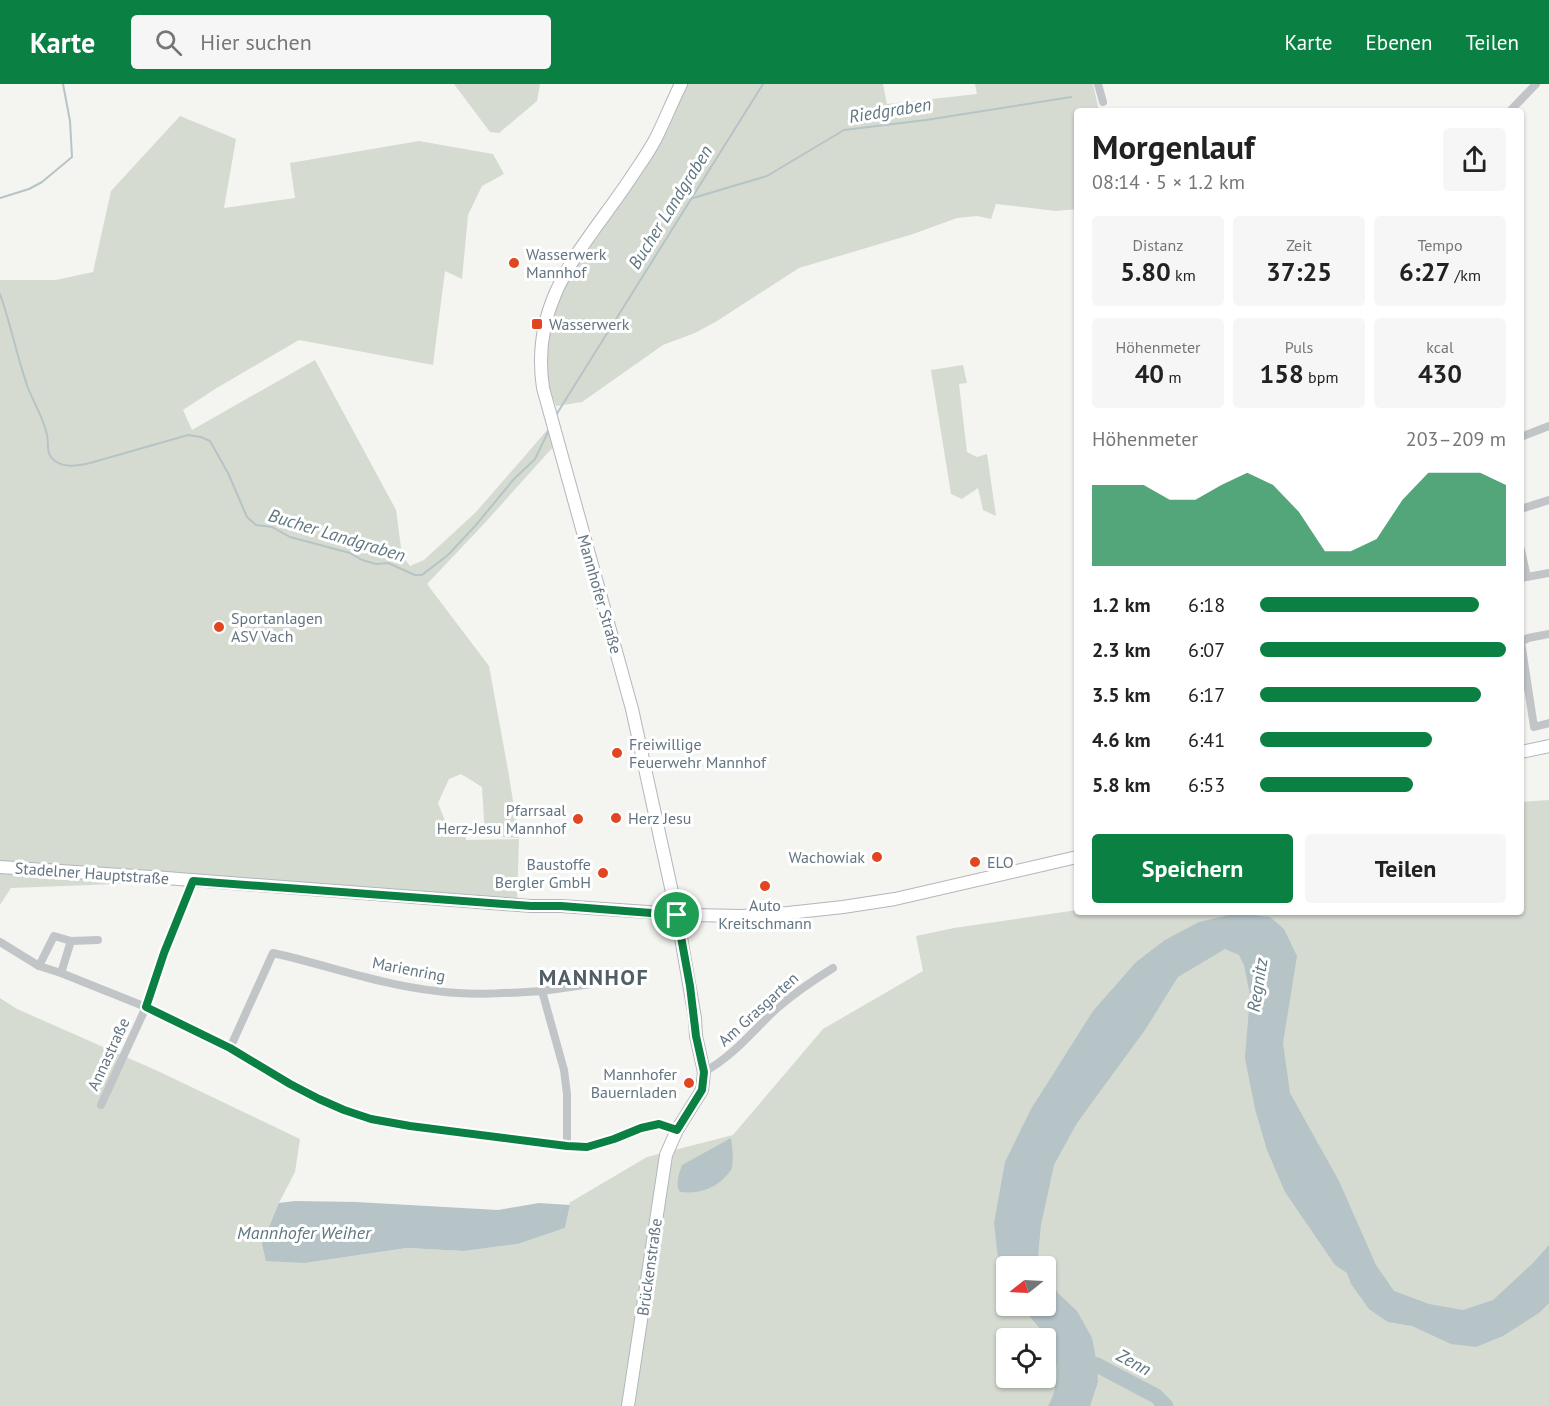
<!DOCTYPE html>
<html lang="de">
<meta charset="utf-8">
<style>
:root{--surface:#fff;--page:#f6f6f6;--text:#222;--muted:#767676;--accent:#0b8043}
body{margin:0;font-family:"PT Sans",sans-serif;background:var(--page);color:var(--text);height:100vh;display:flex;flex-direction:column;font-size:22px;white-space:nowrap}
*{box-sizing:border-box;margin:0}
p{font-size:20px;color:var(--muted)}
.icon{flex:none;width:33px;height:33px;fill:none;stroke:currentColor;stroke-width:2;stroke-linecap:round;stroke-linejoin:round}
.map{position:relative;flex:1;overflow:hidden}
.panel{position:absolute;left:1074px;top:24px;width:450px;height:807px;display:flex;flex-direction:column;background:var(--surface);border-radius:6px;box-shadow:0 2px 4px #0004}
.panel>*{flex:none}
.needle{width:39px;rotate:252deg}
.tools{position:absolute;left:996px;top:1172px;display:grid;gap:12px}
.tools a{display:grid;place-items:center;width:60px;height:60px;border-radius:6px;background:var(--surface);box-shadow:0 2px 4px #0004;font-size:30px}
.pin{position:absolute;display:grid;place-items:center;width:51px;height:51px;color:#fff;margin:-26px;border:3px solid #fff;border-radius:50%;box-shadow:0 2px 6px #0007}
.round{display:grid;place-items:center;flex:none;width:63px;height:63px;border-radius:6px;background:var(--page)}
.overview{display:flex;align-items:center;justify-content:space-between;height:102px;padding:0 18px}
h1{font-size:33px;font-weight:700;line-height:45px}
.metrics{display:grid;grid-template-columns:repeat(3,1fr);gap:9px;height:102px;padding:6px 18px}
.metrics div{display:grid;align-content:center;border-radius:6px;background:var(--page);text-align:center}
.metrics b{font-size:26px;font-weight:700}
.metrics small{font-size:16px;font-weight:400}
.metrics p{font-size:16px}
.chart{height:168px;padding:12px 18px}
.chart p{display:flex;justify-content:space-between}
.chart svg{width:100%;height:108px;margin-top:6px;fill:var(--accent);opacity:.7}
.cta{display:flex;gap:12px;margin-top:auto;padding:12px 18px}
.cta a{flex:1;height:69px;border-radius:6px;background:var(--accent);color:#fff;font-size:24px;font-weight:700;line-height:69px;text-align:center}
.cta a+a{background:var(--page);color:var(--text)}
ul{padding:0 18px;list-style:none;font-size:20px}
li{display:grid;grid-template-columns:96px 72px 1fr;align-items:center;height:45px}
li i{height:15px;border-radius:8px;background:var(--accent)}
header{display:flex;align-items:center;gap:36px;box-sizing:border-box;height:84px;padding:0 30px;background:var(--accent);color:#fff}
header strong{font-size:28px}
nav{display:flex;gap:33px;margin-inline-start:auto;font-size:21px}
.search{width:420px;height:54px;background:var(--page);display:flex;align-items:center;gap:15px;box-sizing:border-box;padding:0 21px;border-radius:6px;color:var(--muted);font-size:22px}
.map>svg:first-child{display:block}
.green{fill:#d5dbd1;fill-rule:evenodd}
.water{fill:#b6c4c7}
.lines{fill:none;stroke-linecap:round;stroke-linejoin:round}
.stream{stroke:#b6c4c7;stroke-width:2}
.river{stroke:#b6c4c7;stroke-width:15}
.secondary-casing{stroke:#b1b7bb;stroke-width:14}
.street{stroke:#c1c5c8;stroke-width:8}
.secondary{stroke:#fff;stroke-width:12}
.route-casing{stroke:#fff;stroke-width:12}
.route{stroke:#0b8043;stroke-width:8}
.poi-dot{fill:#e14522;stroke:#fff;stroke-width:2}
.labels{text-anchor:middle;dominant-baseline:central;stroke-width:6;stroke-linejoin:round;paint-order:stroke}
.poi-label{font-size:16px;fill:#637581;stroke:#fff;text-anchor:start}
.street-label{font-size:16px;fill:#637581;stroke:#fff}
.water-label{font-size:18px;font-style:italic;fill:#5f777f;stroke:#fff}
.district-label{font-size:22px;font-weight:bold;letter-spacing:1.5px;fill:#515e66;stroke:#fff}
</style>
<header>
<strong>Karte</strong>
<div class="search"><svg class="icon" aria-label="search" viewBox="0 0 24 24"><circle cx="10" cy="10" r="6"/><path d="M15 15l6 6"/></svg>Hier suchen</div>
<nav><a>Karte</a><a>Ebenen</a><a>Teilen</a></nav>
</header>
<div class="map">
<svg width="1549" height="1322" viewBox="0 0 1549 1322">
<rect width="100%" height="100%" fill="#f4f4f0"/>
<g class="green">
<polygon points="454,0 540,0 537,17 499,49 490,48"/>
<polygon points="681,0 883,0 887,20 977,10 975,0 1093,0 1099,27 1077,27 1077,125 1056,127 996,120 991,135 977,132 957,134 913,150 799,184 717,237 695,249 663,261 582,318 556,322 548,301 544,271 559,194 645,70"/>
<polygon points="180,32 236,55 224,124 295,114 290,79 419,57 493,70 504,90 482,102 468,131 462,195 445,187 433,281 299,256 215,305 183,326 192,346 315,276 396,426 402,471 410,482 424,476 476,428 549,344 554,362 482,442 427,500 489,582 508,686 519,754 485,752 482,703 461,690 449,695 438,719 449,747 465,746 466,756 519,755 517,820 195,797 11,804 0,821 0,196 56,196 93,188 111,107"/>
<polygon points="963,281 967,299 959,300 967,368 977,373 987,370 996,432 983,426 978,404 962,415 951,410 931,286"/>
<path d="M 1549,716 L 1549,1322 L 0,1322 L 0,914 L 17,925 L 160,988 L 300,1055 L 295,1088 L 279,1119 L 305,1179 L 407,1164 L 464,1167 L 518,1160 L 565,1144 L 570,1121 L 569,1119 L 647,1073 L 733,1051 L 823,945 L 923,887 L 916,852 L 954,844 L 1077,826 L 1077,828 L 1521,828 L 1521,718 ZM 1006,1182 L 1046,1182 L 1046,1221 L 1006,1221 ZM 1006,1254 L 1046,1254 L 1046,1293 L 1006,1293 Z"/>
</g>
<g class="water">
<polygon points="1237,829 1270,833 1284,845 1297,872 1283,959 1290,1009 1339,1097 1376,1181 1394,1207 1429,1220 1463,1226 1493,1216 1533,1179 1549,1161 1549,1219 1539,1229 1503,1252 1476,1263 1451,1260 1412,1242 1388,1238 1369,1225 1351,1200 1347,1189 1335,1181 1285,1108 1267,1066 1255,1025 1245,974 1250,911 1244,881 1239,871 1225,865 1178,893 1145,946 1077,1039 1054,1081 1041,1141 1038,1172 1043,1182 1006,1182 1006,1207 1001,1201 994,1139 1005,1078 1031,1025 1093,927 1136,878 1165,856 1199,838"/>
<path d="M 731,1054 C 732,1063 734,1073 732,1083 C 731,1087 730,1087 727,1091 C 715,1105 699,1110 680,1108 C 675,1099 679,1090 682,1081 Z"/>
<polygon points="295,1117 356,1118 498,1126 539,1119 570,1121 565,1144 518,1160 464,1167 407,1164 305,1179 266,1177 262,1160 279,1119"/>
<path d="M 1046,1186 L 1058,1209 L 1077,1227 L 1092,1254 L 1097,1280 L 1098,1298 L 1090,1322 L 1048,1322 C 1059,1304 1060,1277 1049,1258 C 1042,1245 1029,1232 1019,1221 L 1046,1221 Z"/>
</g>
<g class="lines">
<g class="stream">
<polyline points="0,114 29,105 42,98 72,73 70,37 63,0"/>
<polyline points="693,114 767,92 844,46 926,36 1071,13"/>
<path d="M 0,210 C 11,241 17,273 28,304 C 34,319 44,335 47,351 C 49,358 46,367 51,373 C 60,385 77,382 90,379 L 188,351 L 201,353 L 210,357 L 228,389 L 247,433 L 256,441 L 272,443 L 290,453 L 350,469 L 362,476 L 376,480 L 388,479 L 415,491 L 422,491 L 448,471 L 476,441 L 514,395 L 535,375 L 550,344"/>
<polyline points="556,331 763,0"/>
</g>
<polyline class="river" points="1080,1278 1097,1281 1156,1312 1166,1322"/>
<g class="secondary-casing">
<g id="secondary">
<polyline points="1521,668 1549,662"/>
<polyline points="0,783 166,794 531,822 561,822 691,831 742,832 788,829 843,823 895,815 1077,773"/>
<path d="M 628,1322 L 666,1071 L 677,1046 L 702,1006 L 704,988 L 696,952 L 695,934 L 677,831 L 632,625 L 543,304 C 529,211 588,160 634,89 C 642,77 650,66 656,54 C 665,36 672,18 681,0"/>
</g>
</g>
<g class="street">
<polyline points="1098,0 1103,18"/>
<polyline points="1510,27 1536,0"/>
<polyline points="1521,353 1549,342"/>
<polyline points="1521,425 1549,416"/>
<polyline points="1521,466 1527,493"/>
<polyline points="1521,494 1549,489"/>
<polyline points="1521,558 1534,643 1549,639"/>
<polyline points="1521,558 1528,554 1549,550"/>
<polyline points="71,857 61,889 39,882 54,852 71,857 98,856"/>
<polyline points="0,858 39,882"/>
<polyline points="61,889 146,923 230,964 290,1000 319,1015 344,1026 371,1035 409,1042 575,1062 587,1063 601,1059 641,1044 659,1040 677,1046"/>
<polyline points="542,907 591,900"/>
<path d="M 230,964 L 273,869 C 327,881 381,901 437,907 C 473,912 507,909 542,907 L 564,986 L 567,1010 L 567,1062"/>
<path d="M 704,988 C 732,973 752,948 775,926 C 793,910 812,897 833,884"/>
<polyline points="101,1021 146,923 164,869 193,797"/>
</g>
<use href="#secondary" class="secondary"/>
</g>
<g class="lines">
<g class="route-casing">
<polygon id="route" points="193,797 531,822 561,822 677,831 690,902 696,952 704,988 702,1006 677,1046 659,1040 641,1044 614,1055 587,1063 567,1062 410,1042 371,1035 344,1026 319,1015 290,1000 230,964 146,923 164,869"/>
</g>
<use href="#route" class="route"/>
</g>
<g class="poi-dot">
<circle cx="514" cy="179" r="6"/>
<rect x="531" y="234" width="12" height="12" rx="3"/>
<circle cx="219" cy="543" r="6"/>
<circle cx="617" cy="669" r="6"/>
<circle cx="616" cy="734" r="6"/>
<circle cx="578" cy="735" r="6"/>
<circle cx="877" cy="773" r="6"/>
<circle cx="975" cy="778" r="6"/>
<circle cx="603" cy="789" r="6"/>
<circle cx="765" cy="802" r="6"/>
<circle cx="689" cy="999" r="6"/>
</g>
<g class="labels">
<g class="poi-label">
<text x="526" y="170">Wasserwerk<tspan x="526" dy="18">Mannhof</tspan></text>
<text x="549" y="240">Wasserwerk</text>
<text x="231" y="534">Sportanlagen<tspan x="231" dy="18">ASV Vach</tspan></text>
<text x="629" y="660">Freiwillige<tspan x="629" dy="18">Feuerwehr Mannhof</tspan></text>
<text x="566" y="726" text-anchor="end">Pfarrsaal<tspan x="566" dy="18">Herz-Jesu Mannhof</tspan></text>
<text x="628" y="734">Herz Jesu</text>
<text x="865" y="773" text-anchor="end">Wachowiak</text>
<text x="987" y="778">ELO</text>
<text x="591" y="780" text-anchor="end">Baustoffe<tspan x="591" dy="18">Bergler GmbH</tspan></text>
<text x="765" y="821" text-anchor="middle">Auto<tspan x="765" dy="18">Kreitschmann</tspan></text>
<text x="677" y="990" text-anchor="end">Mannhofer<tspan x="677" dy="18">Bauernladen</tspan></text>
</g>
<g class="street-label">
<text transform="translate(600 510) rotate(74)">Mannhofer Straße</text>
<text transform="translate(92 789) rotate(4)">Stadelner Hauptstraße</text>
<text transform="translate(409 885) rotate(11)">Marienring</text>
<text transform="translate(758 925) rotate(-42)">Am Grasgarten</text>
<text transform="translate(108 970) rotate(-65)">Annastraße</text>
<text transform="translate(649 1183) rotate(-82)">Brückenstraße</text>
</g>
<g class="water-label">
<text transform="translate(890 26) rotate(-9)">Riedgraben</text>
<text transform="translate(670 123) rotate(-58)">Bucher Landgraben</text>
<text transform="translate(337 451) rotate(17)">Bucher Landgraben</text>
<text transform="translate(1257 901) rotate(-81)">Regnitz</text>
<text x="304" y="1148">Mannhofer Weiher</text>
<text transform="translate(1134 1278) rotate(28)">Zenn</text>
</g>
<g class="district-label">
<text x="594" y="893">MANNHOF</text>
</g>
</g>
</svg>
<div class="tools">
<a><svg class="needle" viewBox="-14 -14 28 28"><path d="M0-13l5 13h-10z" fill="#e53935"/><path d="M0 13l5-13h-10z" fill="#767676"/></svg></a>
<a><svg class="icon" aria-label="locate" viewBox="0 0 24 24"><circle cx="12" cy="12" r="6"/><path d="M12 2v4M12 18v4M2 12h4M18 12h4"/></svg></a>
</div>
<div class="pin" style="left:677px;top:831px;background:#1e9e55"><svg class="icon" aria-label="arrive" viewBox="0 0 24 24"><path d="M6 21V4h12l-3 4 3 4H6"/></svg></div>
<section class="panel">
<div class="overview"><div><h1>Morgenlauf</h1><p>08:14 · 5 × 1.2 km</p></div><a class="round"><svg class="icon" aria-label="share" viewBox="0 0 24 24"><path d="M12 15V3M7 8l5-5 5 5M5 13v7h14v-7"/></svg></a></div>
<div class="metrics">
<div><p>Distanz</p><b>5.80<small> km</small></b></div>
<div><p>Zeit</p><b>37:25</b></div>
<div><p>Tempo</p><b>6:27<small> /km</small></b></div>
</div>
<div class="metrics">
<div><p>Höhenmeter</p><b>40<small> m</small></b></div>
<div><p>Puls</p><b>158<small> bpm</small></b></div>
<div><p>kcal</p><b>430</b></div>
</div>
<div class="chart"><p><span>Höhenmeter</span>203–209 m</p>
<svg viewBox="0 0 160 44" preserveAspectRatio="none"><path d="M0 44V11L10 11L20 11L30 17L40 17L50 11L60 6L70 11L80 22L90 38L100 38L110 33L120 17L130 6L140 6L150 6L160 11V44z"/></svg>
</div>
<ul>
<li><b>1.2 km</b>6:18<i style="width:89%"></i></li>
<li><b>2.3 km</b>6:07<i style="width:100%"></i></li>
<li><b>3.5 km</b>6:17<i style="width:90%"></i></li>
<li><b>4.6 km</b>6:41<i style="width:70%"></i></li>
<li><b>5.8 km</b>6:53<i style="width:62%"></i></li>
</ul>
<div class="cta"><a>Speichern</a><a>Teilen</a></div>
</section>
</div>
